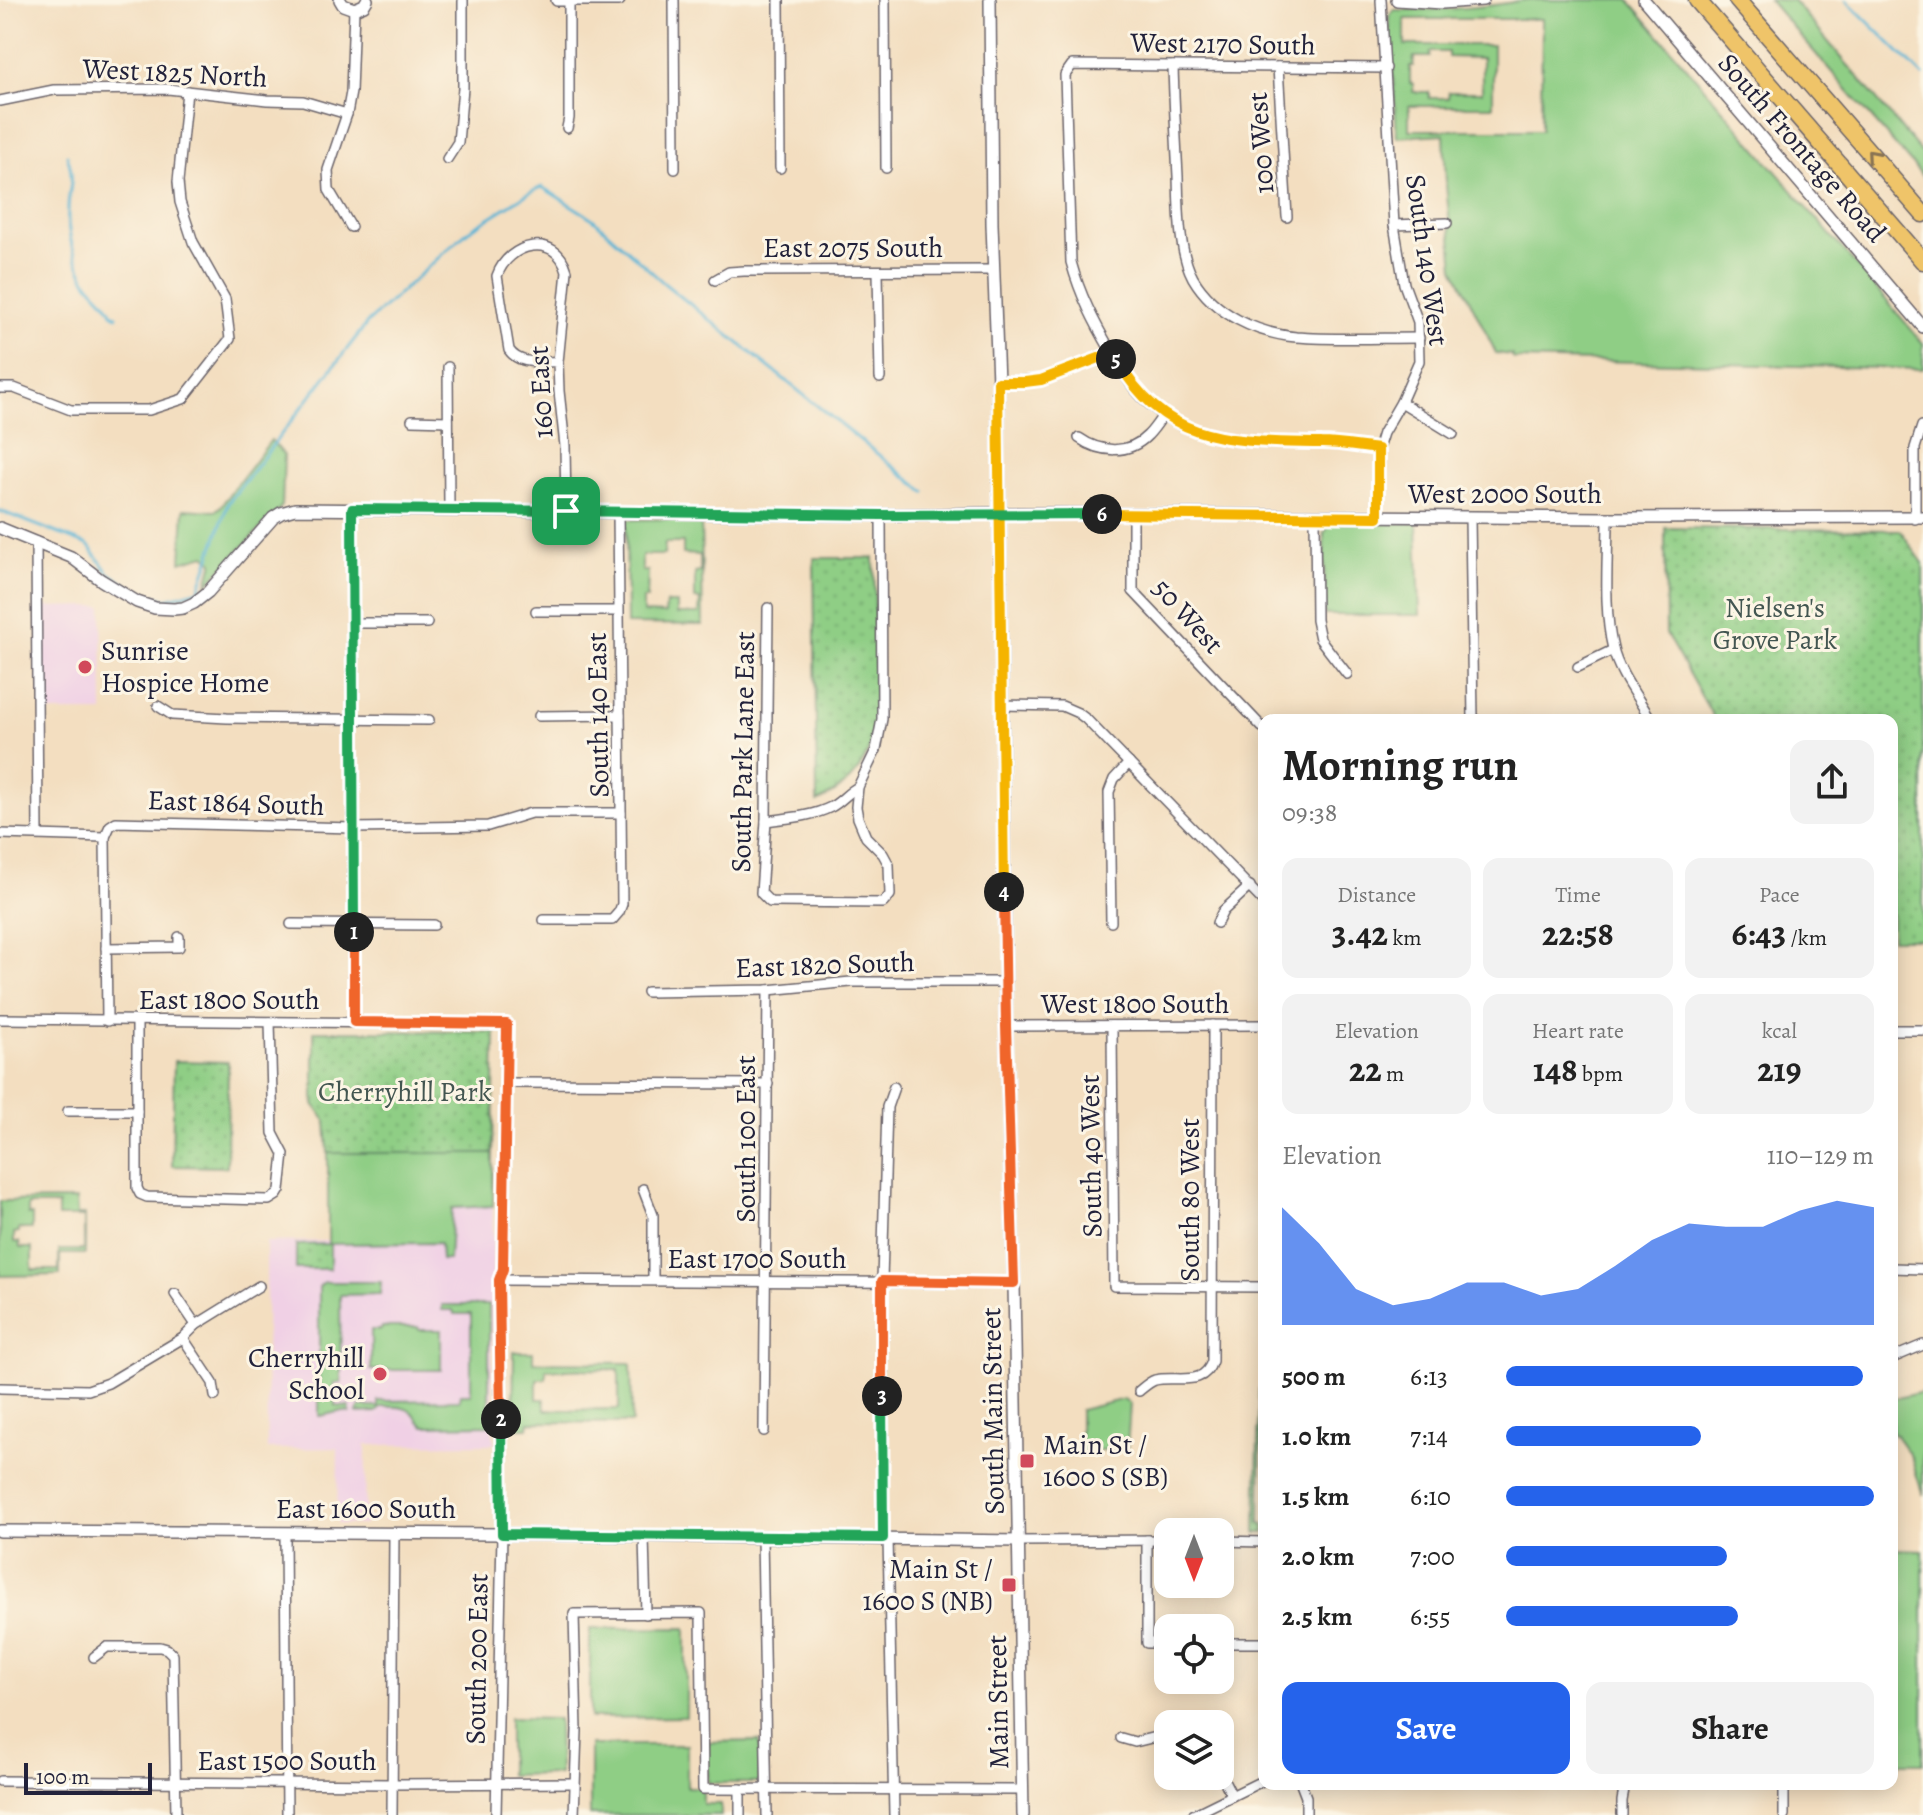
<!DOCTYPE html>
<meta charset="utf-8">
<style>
:root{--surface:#fff;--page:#f2f2f2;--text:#222;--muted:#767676;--accent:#2563eb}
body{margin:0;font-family:Alegreya,serif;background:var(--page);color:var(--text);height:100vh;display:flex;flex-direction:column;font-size:30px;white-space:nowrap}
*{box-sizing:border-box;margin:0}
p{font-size:26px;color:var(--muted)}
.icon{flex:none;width:44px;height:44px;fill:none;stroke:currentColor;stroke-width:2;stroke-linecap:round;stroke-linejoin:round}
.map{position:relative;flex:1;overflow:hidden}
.sheet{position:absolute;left:1258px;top:714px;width:640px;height:1076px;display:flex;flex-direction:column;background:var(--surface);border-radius:16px;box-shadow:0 4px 20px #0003}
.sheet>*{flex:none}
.needle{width:52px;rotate:180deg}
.tools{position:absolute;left:1154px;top:1518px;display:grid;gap:16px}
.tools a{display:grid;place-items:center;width:80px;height:80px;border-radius:16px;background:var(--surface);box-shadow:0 4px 20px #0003;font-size:40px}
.scale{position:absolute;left:24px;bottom:20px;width:128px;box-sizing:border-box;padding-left:8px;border:4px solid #22223b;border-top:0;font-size:22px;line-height:28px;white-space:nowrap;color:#22223b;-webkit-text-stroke:6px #fcf5e5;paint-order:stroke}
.pin{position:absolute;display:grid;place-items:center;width:68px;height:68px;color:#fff;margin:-34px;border-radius:16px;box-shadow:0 4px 12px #0006}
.km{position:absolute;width:40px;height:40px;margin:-20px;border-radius:50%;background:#222;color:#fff;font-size:22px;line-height:40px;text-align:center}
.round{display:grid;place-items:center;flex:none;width:84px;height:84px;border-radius:16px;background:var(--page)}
.summary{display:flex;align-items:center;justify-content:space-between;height:136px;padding:0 24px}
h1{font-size:44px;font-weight:600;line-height:60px}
.figures{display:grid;grid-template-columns:repeat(3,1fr);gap:12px;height:136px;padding:8px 24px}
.figures div{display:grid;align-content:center;border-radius:16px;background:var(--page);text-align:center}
.figures b{font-size:34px;font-weight:600}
.figures small{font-size:22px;font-weight:400}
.figures p{font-size:22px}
.chart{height:224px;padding:16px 24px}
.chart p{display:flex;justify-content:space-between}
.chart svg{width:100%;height:144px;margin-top:8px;fill:var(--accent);opacity:.7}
.primary-button{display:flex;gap:16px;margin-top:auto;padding:16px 24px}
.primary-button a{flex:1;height:92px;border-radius:16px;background:var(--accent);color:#fff;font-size:32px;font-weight:600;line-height:92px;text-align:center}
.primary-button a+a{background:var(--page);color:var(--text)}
ul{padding:0 24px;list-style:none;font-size:26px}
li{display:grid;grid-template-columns:128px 96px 1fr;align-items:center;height:60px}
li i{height:20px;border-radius:10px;background:var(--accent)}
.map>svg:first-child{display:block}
.built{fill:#f0d0e5}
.green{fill:#8fce85;stroke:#587860;stroke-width:2;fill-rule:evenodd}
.park{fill:url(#park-dots);stroke:#587860;stroke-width:2}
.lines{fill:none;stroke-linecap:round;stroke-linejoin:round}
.stream{stroke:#56b3d4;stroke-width:3}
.minor-casing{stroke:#6b646a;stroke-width:12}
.tertiary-casing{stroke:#6b646a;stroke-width:14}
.motorway-casing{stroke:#6b646a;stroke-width:19}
.minor{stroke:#fff;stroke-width:9}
.tertiary{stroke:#fff;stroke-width:11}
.motorway{stroke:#efc469;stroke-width:16}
.oneway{stroke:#887352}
.split-1-casing{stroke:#fff;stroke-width:16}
.split-2-casing{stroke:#fff;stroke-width:16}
.split-3-casing{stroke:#fff;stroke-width:16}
.split-4-casing{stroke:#fff;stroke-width:16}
.split-5-casing{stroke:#fff;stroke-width:16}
.split-6-casing{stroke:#fff;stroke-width:16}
.split-7-casing{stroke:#fff;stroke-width:16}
.split-1{stroke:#22a559;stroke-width:10}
.split-2{stroke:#f0652b;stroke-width:10}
.split-3{stroke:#22a559;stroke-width:10}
.split-4{stroke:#f0652b;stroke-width:10}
.split-5{stroke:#f5b400;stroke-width:10}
.split-6{stroke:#f5b400;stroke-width:10}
.split-7{stroke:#22a559;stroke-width:10}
.poi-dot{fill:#d1495b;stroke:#fcf5e5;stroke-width:3}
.labels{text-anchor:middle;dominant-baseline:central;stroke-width:6;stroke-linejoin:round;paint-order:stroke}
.street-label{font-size:28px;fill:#22223b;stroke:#fcf5e5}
.park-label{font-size:28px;fill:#435651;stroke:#fcf5e5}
.poi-label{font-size:28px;fill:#22223b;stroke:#fcf5e5;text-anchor:start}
</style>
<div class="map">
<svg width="1923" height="1815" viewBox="0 0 1923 1815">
<defs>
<pattern id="park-dots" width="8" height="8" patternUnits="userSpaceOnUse" patternTransform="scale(2)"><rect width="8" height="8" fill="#8fce85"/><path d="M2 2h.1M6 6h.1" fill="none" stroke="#7bb174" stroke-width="1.8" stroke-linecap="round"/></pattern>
</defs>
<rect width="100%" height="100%" fill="#fcf5e5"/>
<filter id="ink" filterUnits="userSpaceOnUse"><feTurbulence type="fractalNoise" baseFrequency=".0125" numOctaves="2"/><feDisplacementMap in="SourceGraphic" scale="16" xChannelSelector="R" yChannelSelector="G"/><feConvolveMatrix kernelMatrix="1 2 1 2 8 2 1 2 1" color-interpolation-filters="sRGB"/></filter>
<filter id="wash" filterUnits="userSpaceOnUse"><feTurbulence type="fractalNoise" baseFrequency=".006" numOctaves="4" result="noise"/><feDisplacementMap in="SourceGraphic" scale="32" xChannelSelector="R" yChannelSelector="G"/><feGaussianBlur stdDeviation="1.8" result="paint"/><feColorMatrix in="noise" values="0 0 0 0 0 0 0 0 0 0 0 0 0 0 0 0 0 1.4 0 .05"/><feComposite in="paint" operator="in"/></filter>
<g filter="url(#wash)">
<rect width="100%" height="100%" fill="#f3dec0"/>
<g class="built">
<polygon points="102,606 103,712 44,712 42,607"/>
<polygon points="328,1153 493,1153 492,1429 495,1444 366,1445 365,1525 337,1524 338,1448 267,1449 266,1242 327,1241"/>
</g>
<g class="green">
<path d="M 1524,0 L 1629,0 L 1923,343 L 1923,369 L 1513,359 L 1512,355 L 1496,353 L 1454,268 L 1446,185 L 1444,134 L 1397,137 L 1389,16 L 1394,10 C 1438,10 1480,9 1524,0 ZM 1405,19 L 1542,19 L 1541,130 L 1409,130 L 1409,106 L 1493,106 L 1493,45 L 1405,45 ZM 1430,52 L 1448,52 L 1448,57 L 1482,58 L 1482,92 L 1449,92 L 1448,98 L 1429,98 L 1429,92 L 1413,92 L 1413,84 L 1410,83 L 1410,66 L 1413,66 L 1414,57 L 1430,57 Z"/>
<polygon points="1769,0 1793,0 1923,154 1923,177"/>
<polygon points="271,440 284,455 282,506 207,584 213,562 205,555 181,562 184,509 215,511 220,507"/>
<path d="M 701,518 L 703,625 L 627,624 L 626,520 ZM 665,543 L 683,543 L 683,554 L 700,555 L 700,572 L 695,573 L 695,599 L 700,600 L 699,614 L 677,614 L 677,603 L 666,603 L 665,614 L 643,613 L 643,599 L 647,599 L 648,571 L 642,571 L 642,555 L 664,555 Z"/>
<polygon points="1337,523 1417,523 1420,615 1325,615 1324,533 1331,524"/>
<polygon points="328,1153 493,1153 493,1206 452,1208 449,1260 441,1260 440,1243 328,1244"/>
<path d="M 76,1200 L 77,1215 L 85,1215 L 85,1254 L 60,1254 L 60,1275 L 0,1276 L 0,1201 ZM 28,1205 L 58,1205 L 58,1217 L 84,1217 L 84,1250 L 59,1250 L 59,1270 L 32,1270 L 32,1248 L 20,1248 L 19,1242 L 14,1242 L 14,1233 L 19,1232 L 19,1229 L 32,1229 L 32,1215 L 28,1215 Z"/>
<path d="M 324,1282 L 381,1282 L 380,1294 L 340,1295 L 341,1382 L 334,1383 L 335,1406 L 349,1407 L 350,1413 C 338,1409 331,1415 319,1416 L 319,1287 Z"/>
<path d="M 442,1305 L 489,1305 L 489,1425 L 424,1426 C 420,1423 418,1419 415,1415 C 406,1405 394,1407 382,1407 L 376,1412 L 357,1413 L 360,1407 L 378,1407 L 378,1401 L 459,1400 L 460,1394 L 471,1394 L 471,1314 L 454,1314 L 453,1310 L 442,1310 Z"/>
<polygon points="382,1327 418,1327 419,1330 441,1330 441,1370 371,1370 371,1330 381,1330"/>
<path d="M 514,1352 L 533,1352 L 533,1362 L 631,1363 L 632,1423 L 529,1422 L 528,1428 L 513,1428 ZM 546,1370 L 619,1369 L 619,1409 L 545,1410 L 544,1399 L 537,1399 L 537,1379 L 546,1379 Z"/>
<polygon points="1259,1389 1264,1389 1264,1392 1261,1393 1260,1523 1264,1524 1264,1533 1256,1533"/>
<polygon points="1923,1392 1923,1495 1911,1457 1896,1435 1892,1434 1892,1399"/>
<polygon points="1124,1399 1130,1404 1127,1449 1080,1451 1080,1410"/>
<polygon points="1892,1549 1923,1550 1923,1763 1895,1763"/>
<polygon points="686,1628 686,1717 590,1718 590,1629"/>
<polygon points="509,1718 558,1719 559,1774 509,1775"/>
<polygon points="759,1741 759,1783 708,1783 707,1742"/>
<polygon points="590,1745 687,1745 687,1787 698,1787 703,1793 703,1804 721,1804 721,1815 590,1815"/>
</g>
<g class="park">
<polygon points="1665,528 1900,530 1923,563 1923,939 1892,939 1892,720 1715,720 1666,634"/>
<path d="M 814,558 L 874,558 C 875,594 875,629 875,664 C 875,696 880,733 863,762 C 853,781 836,793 817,802 Z"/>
<polygon points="314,1031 495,1032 493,1153 328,1153 326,1121 314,1104"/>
<polygon points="174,1061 228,1062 227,1167 172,1166"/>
<polygon points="330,1244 330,1269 296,1269 296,1245"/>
</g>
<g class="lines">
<g class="stream">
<polyline points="1846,0 1923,76"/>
<path d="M 67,155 C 76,182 68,186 68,211 C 67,225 71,243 75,255 C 76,259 83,275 85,278 C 93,292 107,299 112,313 L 117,316"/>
<polyline points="0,511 88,545 108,572 137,592 166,599 199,590 228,503 368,322 468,231 529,193 542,187 593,219 665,284 925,492"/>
</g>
</g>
</g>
<g filter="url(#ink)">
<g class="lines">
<g class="minor-casing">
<g id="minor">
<polyline points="674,0 675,169"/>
<polyline points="779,0 780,168"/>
<polyline points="885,0 886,168"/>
<path d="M 1173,66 C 1174,103 1176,139 1178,176 C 1179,207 1178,251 1193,278 C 1214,314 1256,333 1296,337 C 1336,340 1378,338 1419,338"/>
<polyline points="1278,67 1287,217"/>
<polyline points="0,101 54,90 168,89 267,100 303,101 347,114"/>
<polyline points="567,128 569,118 569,0"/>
<polyline points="447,159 458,142 463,88 463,0"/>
<polyline points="1394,225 1447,223"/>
<polyline points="351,227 329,190 328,170 347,114 351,92 354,9"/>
<polyline points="878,271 880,378"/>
<polyline points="715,280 729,272 744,271 993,270"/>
<path d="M 558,362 C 541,361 520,366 509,350 L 497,276 C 508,243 556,231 567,271 L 558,362 L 559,391 L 565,446 L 566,511"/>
<polyline points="448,367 449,510"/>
<polyline points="998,382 1041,380 1112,353"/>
<polyline points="0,388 14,388 71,410 149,410 183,399 230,339 225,299 193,242 180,202 178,182 187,91"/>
<polyline points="1401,402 1453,434"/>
<polyline points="412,420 448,421"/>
<path d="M 1079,438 C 1100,453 1129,455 1148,435 C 1154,429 1159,421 1164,414"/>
<path d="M 1378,449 C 1359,447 1341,444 1322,443 C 1254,441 1183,448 1134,388 C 1125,376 1118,364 1111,351 C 1094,322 1080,295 1071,262 L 1065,75 L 1072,65 L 1386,68"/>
<polyline points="352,509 354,1022"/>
<polyline points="1133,514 1133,591 1262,727"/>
<polyline points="1315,517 1316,620 1320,639 1347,674"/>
<polyline points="1378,517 1378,449 1383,433 1401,402 1419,361 1418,322 1404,284 1394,225 1381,0"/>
<polyline points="1470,517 1473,720"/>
<path d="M 1608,518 C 1608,560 1603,608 1613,649 C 1618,672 1639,699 1651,720"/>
<polyline points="1915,519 1915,448 1922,426"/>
<polyline points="36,542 38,834"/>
<polyline points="768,608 766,821 761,893 770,902 883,903 890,895 889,865 883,854 866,837 858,818 856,807 858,787 876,750 882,719 881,515"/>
<polyline points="536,611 618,611"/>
<polyline points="352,623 427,623"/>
<polyline points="1578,667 1613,650"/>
<polyline points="1001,705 1062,706 1078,713 1086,719 1264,902"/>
<polyline points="158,706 172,715 227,718 429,720"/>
<polyline points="539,716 620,715"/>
<path d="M 766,821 C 787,818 811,817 831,807 C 841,802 848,792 858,787"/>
<polyline points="0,834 105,837"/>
<polyline points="544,920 612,920 619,912 622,904 618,512"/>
<polyline points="1111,922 1109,792 1114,779 1129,763"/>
<polyline points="1217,923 1223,911 1250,886"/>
<polyline points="291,924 434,925"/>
<polyline points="106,948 179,947 179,937"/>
<polyline points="647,992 768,990 851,982 1005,982"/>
<polyline points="0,1019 507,1024 503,1269 499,1280 502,1534 496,1815"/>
<polyline points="107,1021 105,837 110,826 116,822 353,828 488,826 531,813 621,813"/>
<polyline points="137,1021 137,1188 140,1194 147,1197 269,1200 277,1195 280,1190 284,1154 273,1133 270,1022"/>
<polyline points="1006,1026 1264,1025"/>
<polyline points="1112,1026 1114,1286 1264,1287"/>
<polyline points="1892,1030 1923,1030"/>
<polyline points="506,1083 768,1084"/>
<polyline points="68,1111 137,1111"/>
<polyline points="643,1189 653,1215 653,1280"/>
<polyline points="1892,1268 1923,1269"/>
<polyline points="499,1280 1014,1283"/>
<polyline points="175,1294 196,1325"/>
<polyline points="183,1338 213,1383 215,1396"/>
<polyline points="1892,1358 1923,1345"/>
<polyline points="0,1388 88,1390 108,1383 183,1338 196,1325 259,1286"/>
<path d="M 1139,1391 C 1144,1387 1149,1382 1155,1380 C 1176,1375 1204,1388 1212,1361 L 1213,1025"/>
<polyline points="764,1431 768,990"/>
<polyline points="285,1533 287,1815"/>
<polyline points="644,1536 646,1614"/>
<polyline points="762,1537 767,1815"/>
<polyline points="883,1538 882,1281 887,1107 894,1087"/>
<polyline points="888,1538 894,1815"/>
<polyline points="1147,1540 1147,1643 1168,1643"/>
<polyline points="1020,1541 1168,1540"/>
<polyline points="1220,1541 1264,1542"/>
<polyline points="1220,1643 1264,1643"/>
<polyline points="94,1657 107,1647 160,1647 167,1649 173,1655 176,1815"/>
<polyline points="1121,1738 1135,1742 1168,1734"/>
<polyline points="1220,1767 1222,1776 1232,1796"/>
<polyline points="0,1781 392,1784 574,1783"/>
<polyline points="1301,1784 1306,1797 1306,1815"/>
<polyline points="740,1789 740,1815"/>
<polyline points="392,1815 394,1533"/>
<polyline points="574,1815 577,1731 574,1614 701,1613 703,1789 1023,1790"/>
<polyline points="1193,1815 1264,1780"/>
<polyline points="1622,1815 1622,1801 1625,1784"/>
<polyline points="1784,1815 1784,1784"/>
</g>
</g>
<g class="tertiary-casing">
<g id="tertiary">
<polyline points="340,0 343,5 354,9 364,5 367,0"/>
<polyline points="557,0 619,0"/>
<polyline points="990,0 992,224 998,382 1006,1026 1014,1283 1023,1815"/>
<polyline points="1397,0 1442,3 1483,0"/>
<polyline points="1644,0 1923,327"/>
<polyline points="0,528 71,557 101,580 137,602 155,608 174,609 183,608 194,603 208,592 273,518 281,513 295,509 881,515 998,513 1608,518 1923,517"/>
<polyline points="0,1531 502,1534 1020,1541"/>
</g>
</g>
<g class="motorway-casing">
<g id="motorway">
<polyline points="1697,0 1923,261"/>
<polyline points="1737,0 1923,214"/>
</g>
</g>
<use href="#minor" class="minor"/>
<use href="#tertiary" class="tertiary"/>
<use href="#motorway" class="motorway"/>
</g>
<defs><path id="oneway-chevron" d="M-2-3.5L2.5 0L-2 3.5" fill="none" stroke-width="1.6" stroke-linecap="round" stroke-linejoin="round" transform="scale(2)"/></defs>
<use class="oneway" href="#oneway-chevron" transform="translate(1872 155) rotate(-131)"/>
</g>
<g class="lines" filter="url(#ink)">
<g class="split-1-casing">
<polyline id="split-1" points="354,932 352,509 566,511"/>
</g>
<g class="split-2-casing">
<polyline id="split-2" points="354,932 354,1022 507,1024 503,1269 499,1280 501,1419"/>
</g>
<g class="split-3-casing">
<polyline id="split-3" points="501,1419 502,1534 883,1538 882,1396"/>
</g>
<g class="split-4-casing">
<polyline id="split-4" points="882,1396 882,1281 1014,1283 1006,1026 1004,892"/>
</g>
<g class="split-5-casing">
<polyline id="split-5" points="1004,892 998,382 1025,382 1041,380 1112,353 1116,359"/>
</g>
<g class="split-6-casing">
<path id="split-6" d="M 1102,514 L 1378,517 L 1378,449 C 1359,447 1340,443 1322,443 C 1232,441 1168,447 1116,359"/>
</g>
<g class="split-7-casing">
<polyline id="split-7" points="566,511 881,515 1102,514"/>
</g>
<use href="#split-1" class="split-1"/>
<use href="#split-2" class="split-2"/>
<use href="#split-3" class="split-3"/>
<use href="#split-4" class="split-4"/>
<use href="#split-5" class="split-5"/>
<use href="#split-6" class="split-6"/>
<use href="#split-7" class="split-7"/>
</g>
<g class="poi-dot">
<circle cx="85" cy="667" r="8"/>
<circle cx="380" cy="1374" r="8"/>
<rect x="1019" y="1453" width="16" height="16" rx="4"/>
<rect x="1001" y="1577" width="16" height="16" rx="4"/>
</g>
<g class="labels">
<g class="street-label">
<text transform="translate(1223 44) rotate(1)">West 2170 South</text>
<text transform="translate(175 73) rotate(3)">West 1825 North</text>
<text transform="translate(1261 143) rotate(-94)">100 West</text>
<text transform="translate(1802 148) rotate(49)">South Frontage Road</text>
<text x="853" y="248">East 2075 South</text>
<text transform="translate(1427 260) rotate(82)">South 140 West</text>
<text transform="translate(541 392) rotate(-93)">160 East</text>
<text x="1505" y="494">West 2000 South</text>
<text transform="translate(1188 616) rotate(48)">50 West</text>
<text transform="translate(598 715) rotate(-91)">South 140 East</text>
<text transform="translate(743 752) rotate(-89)">South Park Lane East</text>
<text transform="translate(236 803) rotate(2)">East 1864 South</text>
<text transform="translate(825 965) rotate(-2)">East 1820 South</text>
<text x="229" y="1000">East 1800 South</text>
<text x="1135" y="1004">West 1800 South</text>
<text transform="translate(746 1139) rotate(-90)">South 100 East</text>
<text transform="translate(1091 1156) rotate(-91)">South 40 West</text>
<text transform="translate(1190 1200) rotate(-90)">South 80 West</text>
<text x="757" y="1259">East 1700 South</text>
<text transform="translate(993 1411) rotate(-91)">South Main Street</text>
<text x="366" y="1509">East 1600 South</text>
<text transform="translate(477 1659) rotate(-89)">South 200 East</text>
<text transform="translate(998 1702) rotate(-91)">Main Street</text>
<text x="287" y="1761">East 1500 South</text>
</g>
<g class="park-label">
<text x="1775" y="608">Nielsen's<tspan x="1775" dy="32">Grove Park</tspan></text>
<text x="405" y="1092">Cherryhill Park</text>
</g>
<g class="poi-label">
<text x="101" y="651">Sunrise<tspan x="101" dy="32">Hospice Home</tspan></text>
<text x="364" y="1358" text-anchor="end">Cherryhill<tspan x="364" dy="32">School</tspan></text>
<text x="1043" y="1445">Main St /<tspan x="1043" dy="32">1600 S (SB)</tspan></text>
<text x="993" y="1569" text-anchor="end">Main St /<tspan x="993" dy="32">1600 S (NB)</tspan></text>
</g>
</g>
</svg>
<div class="tools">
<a><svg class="needle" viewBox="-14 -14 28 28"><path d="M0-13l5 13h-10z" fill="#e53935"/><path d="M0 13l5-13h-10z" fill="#767676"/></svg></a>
<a><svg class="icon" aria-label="locate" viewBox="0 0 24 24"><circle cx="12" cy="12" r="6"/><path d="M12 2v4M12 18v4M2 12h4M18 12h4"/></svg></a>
<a><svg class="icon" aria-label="layers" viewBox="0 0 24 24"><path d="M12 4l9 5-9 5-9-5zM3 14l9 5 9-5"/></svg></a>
</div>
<div class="scale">100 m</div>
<div class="pin" style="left:566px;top:511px;background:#1e9e55"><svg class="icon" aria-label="arrive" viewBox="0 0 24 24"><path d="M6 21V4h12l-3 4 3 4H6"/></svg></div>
<b class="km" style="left:354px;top:932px">1</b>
<b class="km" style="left:501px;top:1419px">2</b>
<b class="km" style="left:882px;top:1396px">3</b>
<b class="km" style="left:1004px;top:892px">4</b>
<b class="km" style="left:1116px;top:359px">5</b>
<b class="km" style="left:1102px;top:514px">6</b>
<section class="sheet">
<div class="summary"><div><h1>Morning run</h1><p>09:38</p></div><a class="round"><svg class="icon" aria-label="share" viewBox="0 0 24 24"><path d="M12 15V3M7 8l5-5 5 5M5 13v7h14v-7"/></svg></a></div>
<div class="figures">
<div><p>Distance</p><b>3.42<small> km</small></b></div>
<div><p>Time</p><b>22:58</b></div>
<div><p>Pace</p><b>6:43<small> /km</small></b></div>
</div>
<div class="figures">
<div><p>Elevation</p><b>22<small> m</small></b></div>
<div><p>Heart rate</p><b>148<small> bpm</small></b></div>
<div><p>kcal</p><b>219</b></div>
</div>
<div class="chart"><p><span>Elevation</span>110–129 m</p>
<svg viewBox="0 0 160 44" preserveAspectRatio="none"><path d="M0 44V8L10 19L20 33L30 38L40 36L50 31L60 31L70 35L80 33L90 26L100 18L110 13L120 14L130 14L140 9L150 6L160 8V44z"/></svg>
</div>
<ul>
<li><b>500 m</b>6:13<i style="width:97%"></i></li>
<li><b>1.0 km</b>7:14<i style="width:53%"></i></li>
<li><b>1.5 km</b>6:10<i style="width:100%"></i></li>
<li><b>2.0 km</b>7:00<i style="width:60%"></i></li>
<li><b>2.5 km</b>6:55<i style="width:63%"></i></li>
</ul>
<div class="primary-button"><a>Save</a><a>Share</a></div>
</section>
</div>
